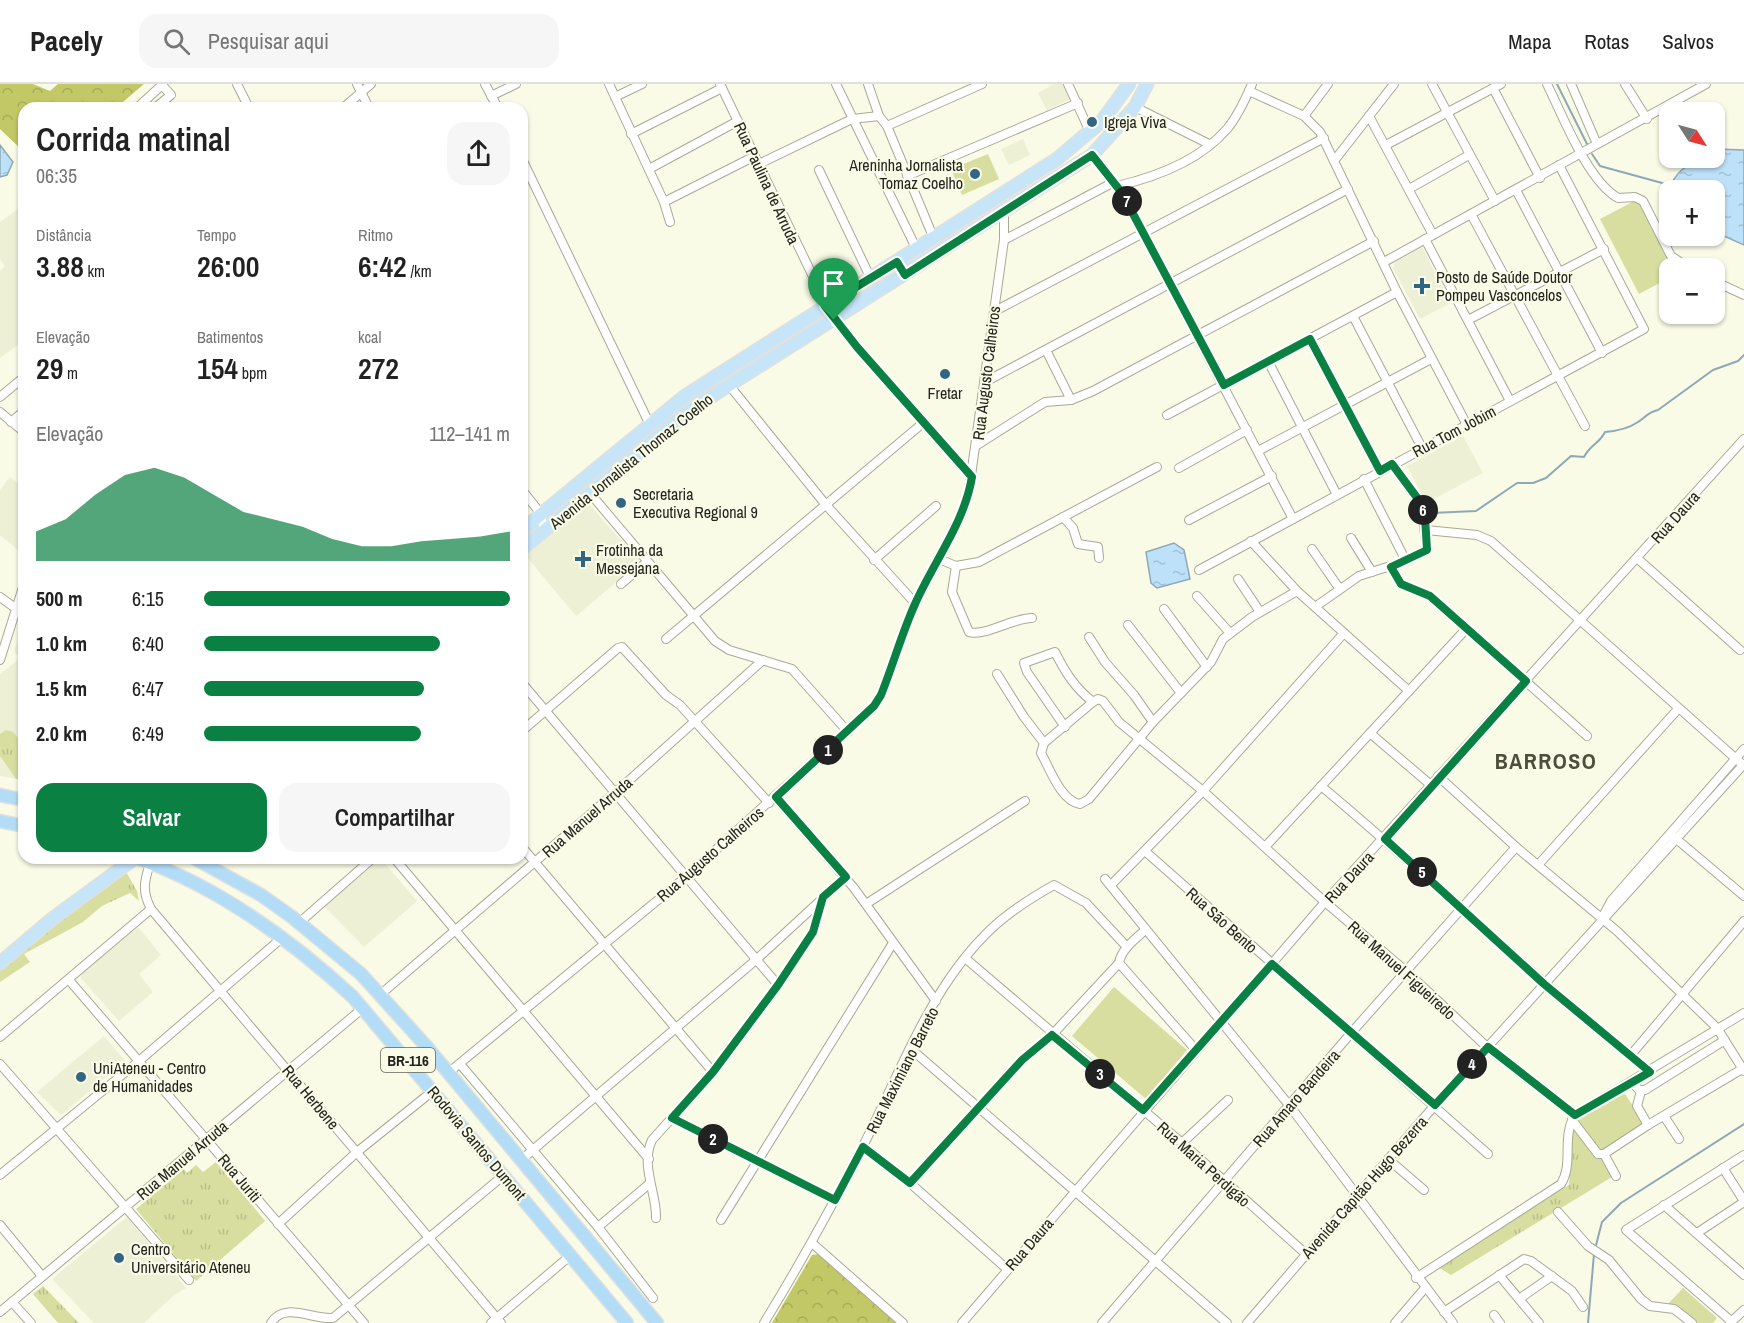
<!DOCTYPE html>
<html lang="pt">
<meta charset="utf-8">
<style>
:root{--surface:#fff;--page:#f6f6f6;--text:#222;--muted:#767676;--line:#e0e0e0;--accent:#0b8043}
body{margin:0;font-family:"Archivo Narrow",sans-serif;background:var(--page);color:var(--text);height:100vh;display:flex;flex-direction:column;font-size:22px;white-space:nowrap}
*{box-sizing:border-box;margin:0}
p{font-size:20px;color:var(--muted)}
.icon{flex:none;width:33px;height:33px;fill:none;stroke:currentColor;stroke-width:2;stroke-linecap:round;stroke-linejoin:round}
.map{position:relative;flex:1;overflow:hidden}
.sheet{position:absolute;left:18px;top:18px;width:510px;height:762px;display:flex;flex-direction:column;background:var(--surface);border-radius:18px;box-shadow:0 2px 4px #0004}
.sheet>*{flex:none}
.needle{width:39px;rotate:126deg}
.controls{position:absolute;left:1659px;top:18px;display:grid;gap:12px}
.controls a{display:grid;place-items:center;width:66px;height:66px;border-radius:12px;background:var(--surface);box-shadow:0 2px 4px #0004;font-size:30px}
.pin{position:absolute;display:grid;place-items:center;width:51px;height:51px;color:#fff;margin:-62px -26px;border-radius:50% 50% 50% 0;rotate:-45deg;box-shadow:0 0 6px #0007}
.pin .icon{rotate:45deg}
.km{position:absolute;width:30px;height:30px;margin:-15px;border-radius:50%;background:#222;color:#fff;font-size:16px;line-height:30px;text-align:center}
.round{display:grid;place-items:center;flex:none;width:63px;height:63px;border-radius:18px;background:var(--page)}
.headline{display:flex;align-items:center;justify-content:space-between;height:102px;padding:0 18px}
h1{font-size:33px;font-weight:600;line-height:45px}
.metrics{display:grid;grid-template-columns:repeat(3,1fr);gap:9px;height:102px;padding:6px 18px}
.metrics div{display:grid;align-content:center}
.metrics b{font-size:30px;font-weight:600}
.metrics small{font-size:16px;font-weight:400}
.metrics p{font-size:16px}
.chart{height:168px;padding:12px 18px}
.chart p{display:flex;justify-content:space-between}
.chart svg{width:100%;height:108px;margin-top:6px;fill:var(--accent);opacity:.7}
.cta{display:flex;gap:12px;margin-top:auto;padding:12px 18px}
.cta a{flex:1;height:69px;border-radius:18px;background:var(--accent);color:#fff;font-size:24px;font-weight:600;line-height:69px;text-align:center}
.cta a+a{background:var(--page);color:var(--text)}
ul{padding:0 18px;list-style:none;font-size:20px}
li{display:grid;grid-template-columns:96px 72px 1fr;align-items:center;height:45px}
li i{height:15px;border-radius:8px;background:var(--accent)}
header{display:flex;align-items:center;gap:36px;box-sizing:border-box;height:84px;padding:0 30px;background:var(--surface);border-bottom:2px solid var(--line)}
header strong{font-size:28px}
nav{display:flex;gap:33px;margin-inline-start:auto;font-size:21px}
.search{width:420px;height:54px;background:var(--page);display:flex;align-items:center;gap:15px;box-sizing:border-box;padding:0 21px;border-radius:18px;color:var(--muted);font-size:22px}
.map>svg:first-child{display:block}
.built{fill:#edf0d5}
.grass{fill:url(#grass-tufts)}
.forest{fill:url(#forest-crowns)}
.pitch{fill:#d8dea0}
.water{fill:url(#water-ripples);stroke:#8fa8b6;stroke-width:1.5}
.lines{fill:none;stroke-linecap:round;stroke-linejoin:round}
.stream{stroke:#8fa8b6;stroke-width:2}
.minor-casing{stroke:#a8aa97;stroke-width:10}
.primary-casing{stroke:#e0e0df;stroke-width:15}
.trunk-casing{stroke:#e0e0df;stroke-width:15}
.minor{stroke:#fff;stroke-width:8}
.primary{stroke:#c6e5f8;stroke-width:12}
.trunk{stroke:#b3dcf6;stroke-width:12}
.route-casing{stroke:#fff;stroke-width:12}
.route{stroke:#0b8043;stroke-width:8}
.poi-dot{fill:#326582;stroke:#f9fbe7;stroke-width:2}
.labels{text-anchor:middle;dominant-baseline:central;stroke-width:4.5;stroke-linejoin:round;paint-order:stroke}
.shield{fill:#f9fbe7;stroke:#636459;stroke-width:1.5}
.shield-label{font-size:15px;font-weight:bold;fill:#23241c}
.poi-label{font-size:16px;fill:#23241c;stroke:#f9fbe7;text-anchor:start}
.street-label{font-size:16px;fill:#23241c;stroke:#f9fbe7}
.district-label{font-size:22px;font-weight:bold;letter-spacing:1.5px;fill:#4d4f3e;stroke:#f9fbe7}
</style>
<header>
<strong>Pacely</strong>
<div class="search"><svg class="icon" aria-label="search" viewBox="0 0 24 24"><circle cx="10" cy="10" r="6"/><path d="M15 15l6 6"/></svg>Pesquisar aqui</div>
<nav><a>Mapa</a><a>Rotas</a><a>Salvos</a></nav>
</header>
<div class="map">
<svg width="1744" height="1239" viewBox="0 0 1744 1239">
<defs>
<pattern id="grass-tufts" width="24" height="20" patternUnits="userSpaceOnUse" patternTransform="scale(1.5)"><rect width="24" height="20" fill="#d8dea0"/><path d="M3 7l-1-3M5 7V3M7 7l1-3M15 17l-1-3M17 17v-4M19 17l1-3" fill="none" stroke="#b9be89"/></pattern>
<pattern id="forest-crowns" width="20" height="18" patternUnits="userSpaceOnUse" patternTransform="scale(1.5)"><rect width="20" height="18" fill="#c2c865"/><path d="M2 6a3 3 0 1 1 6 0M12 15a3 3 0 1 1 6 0" fill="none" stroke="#a6ac57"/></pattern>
<pattern id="water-ripples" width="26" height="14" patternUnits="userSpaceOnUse" patternTransform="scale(1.5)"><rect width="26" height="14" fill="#bde1f8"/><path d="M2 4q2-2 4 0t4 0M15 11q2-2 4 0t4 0" fill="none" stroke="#a2c1d4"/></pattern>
</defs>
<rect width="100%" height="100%" fill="#f9fbe7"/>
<g class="built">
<polygon points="1054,0 1063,0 1071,15 1047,26 1038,9"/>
<polygon points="1023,55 1030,71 1009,81 1001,65"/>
<polygon points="19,124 24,130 24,256 0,274 0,187 5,182 0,175 0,138"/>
<polygon points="1422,163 1451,219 1420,235 1393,184 1395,178"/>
<polygon points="1463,352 1483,389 1426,419 1407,382"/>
<polygon points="10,393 24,404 23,470 0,451 0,406"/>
<polygon points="588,419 640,478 576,532 526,472"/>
<polygon points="24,537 24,696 0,692 0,590 17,577 18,572 14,567"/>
<polygon points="381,775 417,817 364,863 324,822"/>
<polygon points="138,843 161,871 139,890 153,908 119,937 81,894 81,890"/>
<polygon points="104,952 125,977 61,1031 37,1008"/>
<polygon points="127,1133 186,1204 173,1212 144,1239 94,1239 52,1195"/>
</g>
<g class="grass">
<polygon points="6,646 13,648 24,661 24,696 16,695 0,672 0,650"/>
<polygon points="125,786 137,807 139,817 130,809 102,822 83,838 24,870 30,878 0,898 0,884 29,857"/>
<polygon points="1623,1007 1645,1040 1600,1069 1612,1093 1451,1191 1438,1183 1569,1101 1572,1045 1579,1035"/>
<polygon points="216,1078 265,1137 196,1197 136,1125 184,1085 187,1089 196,1081 203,1088"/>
<polygon points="43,1202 79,1239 58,1239 33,1210"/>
</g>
<g class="forest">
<polygon points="0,0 33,0 50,7 58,0 144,0 116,24 24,24 24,68 0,45"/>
<polygon points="819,1170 901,1239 772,1239 812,1171"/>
</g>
<g class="pitch">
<polygon points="988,70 999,95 962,111 951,85"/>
<polygon points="1638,115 1674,184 1670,184 1669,194 1639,210 1600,135"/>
<polygon points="1114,903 1187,966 1146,1015 1072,952"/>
<polygon points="1623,1010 1642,1041 1600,1065 1581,1035"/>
<polygon points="1600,1077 1608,1091 1586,1104 1578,1091"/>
<polygon points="1683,1204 1717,1234 1713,1239 1688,1239 1667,1221"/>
</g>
<g class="water">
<polygon points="0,61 13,78 7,91 0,93"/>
<path d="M 1716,65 L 1744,66 L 1744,161 L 1715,148 L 1714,106 L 1678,106 L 1671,101 C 1678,84 1696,74 1714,74 Z"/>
<polygon points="1174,459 1184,466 1190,495 1157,504 1151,499 1146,468"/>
</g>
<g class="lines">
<g class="stream">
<polyline points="1557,0 1588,62"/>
<polyline points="1592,70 1600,82 1673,102"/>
<path d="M 1431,429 L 1476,427 L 1517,399 L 1533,399 L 1546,394 L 1571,372 L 1584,373 C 1590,361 1600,359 1605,348 C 1617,347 1628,345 1638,338 C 1646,333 1648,328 1658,326 L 1713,286 L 1738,277 L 1744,271"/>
<polyline points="1595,1165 1602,1138 1621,1119 1744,1040"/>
<polyline points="1588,1239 1594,1170"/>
</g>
<g class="minor-casing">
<g id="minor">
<polyline points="237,0 249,24"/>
<polyline points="357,0 369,24"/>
<polyline points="485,0 498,24"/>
<polyline points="609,0 664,118 670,138"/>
<polyline points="720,0 834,236 972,393"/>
<polyline points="836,0 917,166"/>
<polyline points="868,0 879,32 887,42 934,155"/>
<polyline points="1068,0 1090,48"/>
<polyline points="1432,0 1495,117"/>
<path d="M 1547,0 C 1563,32 1587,96 1618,114 L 1635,113 L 1643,117 L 1671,172 L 1689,184"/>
<polyline points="1571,0 1597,60"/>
<polyline points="1625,0 1647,35"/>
<polyline points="1493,4 1540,94"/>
<polyline points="1249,7 1304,32 1320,48 1397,208 1467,341"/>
<polyline points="491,12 516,0"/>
<polyline points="615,13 642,0"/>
<polyline points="1135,23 1209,60"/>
<polyline points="137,24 163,0"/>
<polyline points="155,24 171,11 162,1"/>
<polyline points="343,24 371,0"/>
<polyline points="1304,32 1328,0"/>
<polyline points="1369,32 1433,151"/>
<polyline points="887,42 982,0"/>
<polyline points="631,50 722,4"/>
<polyline points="1386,61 1501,0"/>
<polyline points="1092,71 1122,109 1293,435"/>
<polyline points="522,75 650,341"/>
<polyline points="1334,77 1394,0"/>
<polyline points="759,80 852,35 879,32"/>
<polyline points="649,85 738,37"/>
<polyline points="819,86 871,195"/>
<polyline points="907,92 1078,19"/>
<path d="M 1117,102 C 1156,93 1200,76 1227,45 C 1237,33 1246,14 1252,0"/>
<polyline points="1409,105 1469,71"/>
<polyline points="1516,106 1602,269"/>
<polyline points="664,118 755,72"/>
<polyline points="1471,130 1585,342"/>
<polyline points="1425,155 1510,317"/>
<polyline points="1004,156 1114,98"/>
<polyline points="1384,178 1706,0"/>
<polyline points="1714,197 1744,211"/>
<polyline points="995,227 1324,54"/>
<polyline points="1353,232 1422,364"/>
<polyline points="1468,236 1604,165"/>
<polyline points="1310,255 1380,387"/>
<polyline points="1046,266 1071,316"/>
<polyline points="1268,277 1336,409"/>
<polyline points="985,298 1348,105"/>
<polyline points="729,301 826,421 915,519"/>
<polyline points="0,313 24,293"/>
<polyline points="0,328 24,348"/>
<polyline points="1167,331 1397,208"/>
<polyline points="11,338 24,327"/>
<polyline points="977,361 1045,318 1071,316 1093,307 1374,157"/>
<polyline points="1258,367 1431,275"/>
<polyline points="1179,384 1247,346"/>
<polyline points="1364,395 1406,477"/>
<polyline points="522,406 541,430 544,446"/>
<polyline points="589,408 715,557 729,566 792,585 848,648"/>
<polyline points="1063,433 1073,444 1078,460 1098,463 1099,474"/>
<polyline points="1189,436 1272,392"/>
<polyline points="1426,446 1477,451 1491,457 1743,681"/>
<polyline points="1351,454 1372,488"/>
<polyline points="1251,457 1297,507 1409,607"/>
<polyline points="1312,465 1339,504"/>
<polyline points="939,475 956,482 979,478 1157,383"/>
<polyline points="1638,475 1740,566"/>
<polyline points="874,476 936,422"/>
<path d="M 956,482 L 952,508 L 969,548 C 983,553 1013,534 1032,534"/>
<polyline points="1391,483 1401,500 1430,512 1587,652"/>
<polyline points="1199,486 1644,245 1559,81"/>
<polyline points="1238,495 1260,528"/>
<polyline points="621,500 647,478"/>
<polyline points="1197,512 1230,549"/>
<polyline points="0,513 18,526"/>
<polyline points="1315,523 1359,492 1406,477 1427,466 1421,419 1392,380"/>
<polyline points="1164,525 1207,583"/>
<polyline points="1128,541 1181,609"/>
<polyline points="1089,553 1105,578 1134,611 1153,638"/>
<polyline points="666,555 923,339"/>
<polyline points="0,576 24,500"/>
<path d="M 997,590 L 1024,633 L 1044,659 L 1041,669 C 1050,685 1061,717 1080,720 L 1089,715 L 1153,638 L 1211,578 L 1223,555 L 1252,533 L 1297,507"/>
<polyline points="522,599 778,901"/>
<path d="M 1065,643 L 1027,588 L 1024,579 L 1055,568 C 1065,588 1075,604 1093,618 L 1098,615 L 1103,617 L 1119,638 L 1203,707 L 1325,818 L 1407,888 L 1487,963 L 1575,1031"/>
<polyline points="522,647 618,564 622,563 666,611 680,621 769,719"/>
<polyline points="1370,649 1432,702"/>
<polyline points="1044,659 1093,618"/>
<polyline points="1438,692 1516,763 1617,847 1717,944 1744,987"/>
<path d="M 1321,702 C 1433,795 1536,897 1650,988"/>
<polyline points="775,713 854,804 936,917"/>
<polyline points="1674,753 1744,812"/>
<polyline points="522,763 713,988"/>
<polyline points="1265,763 1467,544"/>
<polyline points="1146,768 1488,1070"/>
<polyline points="394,774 649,1075"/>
<path d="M 150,779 C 144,798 142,808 151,825 L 501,1239"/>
<polyline points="1538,781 1678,625"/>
<polyline points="1105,795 1289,1021 1453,1239"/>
<polyline points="1111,801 1203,707 1344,549"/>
<polyline points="866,820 1025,717"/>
<polyline points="1602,834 1611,817 1744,665"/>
<polyline points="300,838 373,774"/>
<polyline points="965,874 1182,1059 1306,1170"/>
<polyline points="1119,879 1196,966"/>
<polyline points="69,896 364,1239"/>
<polyline points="381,910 615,709 763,576"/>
<polyline points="0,953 151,825"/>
<polyline points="911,965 1227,1239"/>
<polyline points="1630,972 1744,837"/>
<polyline points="0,980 189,1196"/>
<polyline points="460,980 598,1143 653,1214"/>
<polyline points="448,989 687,792 874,622 881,611 915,519 960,435 968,413 1004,156 1004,129"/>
<polyline points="1632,998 1639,1006 1645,1006 1725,956"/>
<polyline points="1641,1007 1637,1022 1648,1041"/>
<polyline points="1664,1032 1679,1055"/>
<polyline points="672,1034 835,1116"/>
<polyline points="1572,1036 1598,1070 1604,1070 1616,1092"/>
<polyline points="1182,1059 1228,1016"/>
<polyline points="863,1063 910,1099 1007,1185"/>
<polyline points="1604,1070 1648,1041 1742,985"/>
<polyline points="1388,1075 1424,1106"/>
<polyline points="521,1076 757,875 846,793"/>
<polyline points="1723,1084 1744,1117"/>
<polyline points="0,1091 139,977 283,853"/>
<path d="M 910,1099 L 1022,976 L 1052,951 L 1119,879 C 1121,865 1136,855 1145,846"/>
<polyline points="1664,1121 1744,1191"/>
<polyline points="1558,1128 1588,1162 1609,1176 1641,1215 1650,1222 1674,1225 1692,1239"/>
<path d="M 656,1134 C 657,1110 640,1081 652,1056 L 713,988 L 778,901 L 813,848 L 823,814"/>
<polyline points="721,1136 893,859"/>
<polyline points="278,1140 357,1068 434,1006"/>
<polyline points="0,1141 42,1192"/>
<polyline points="598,1143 649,1100"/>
<polyline points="1697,1149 1744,1118"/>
<polyline points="812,1159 903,1239"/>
<polyline points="1499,1191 1539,1239"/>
<path d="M 1416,1194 L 1561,1100 C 1574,1079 1561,1053 1575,1031 L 1744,929"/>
<polyline points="1519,1215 1552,1192"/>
<polyline points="12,1218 31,1239"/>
<polyline points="0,1228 363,924"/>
<polyline points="1444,1228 1524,1175 1531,1177 1572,1207 1583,1223"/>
<polyline points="1494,1231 1500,1239"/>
<polyline points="1731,1237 1626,1146 1744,1071"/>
<path d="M 271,1239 C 284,1217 313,1236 333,1234 L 504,1091"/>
<polyline points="491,1239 571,1171"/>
<path d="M 764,1239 C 799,1182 831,1124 862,1064 C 898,994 927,910 984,852 C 1003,832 1029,815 1054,801 L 1086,819 L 1127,863"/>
<polyline points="962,1239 1325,818 1744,355"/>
<polyline points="1102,1239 1352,948 1516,763"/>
<polyline points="1247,1239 1435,1021 1744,680"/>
<polyline points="1395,1239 1425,1204"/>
<polyline points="1730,1239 1744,1226"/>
</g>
</g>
<g class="primary-casing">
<g id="primary">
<polyline points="522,446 685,312 1057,75 1102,37 1129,0"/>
<polyline points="522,465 693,324 1092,71 1135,23 1147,0"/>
<polyline points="0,879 52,835 135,774"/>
</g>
</g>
<g class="trunk-casing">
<g id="trunk">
<polyline points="0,711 24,716"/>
<polyline points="0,737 24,742"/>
<path d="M 137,774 C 219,803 290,855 353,913 L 627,1239"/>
<polyline points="194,774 261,811 292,833 361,890 427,963 657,1239"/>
</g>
</g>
<use href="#minor" class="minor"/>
<use href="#primary" class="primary"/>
<use href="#trunk" class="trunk"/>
</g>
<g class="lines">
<g class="route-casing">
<path id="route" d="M 1092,71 L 1122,109 L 1224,301 L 1310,255 L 1380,387 L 1392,380 L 1421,419 L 1425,433 L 1427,466 L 1391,483 L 1401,500 L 1430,512 L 1526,597 L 1385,755 L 1544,900 L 1650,988 L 1575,1031 L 1488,963 L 1435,1021 L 1272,880 L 1143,1026 L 1052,951 L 1022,976 L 910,1099 L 863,1063 L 835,1116 L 672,1034 L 713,988 L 778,901 L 813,848 L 823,813 L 846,793 L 776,713 L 874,622 L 881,611 C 893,581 902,549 915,520 C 934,477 964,440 972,393 L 857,263 L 825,222 L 897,178 L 905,191 Z"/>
</g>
<use href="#route" class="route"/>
</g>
<g class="poi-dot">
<circle cx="1092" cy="38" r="6"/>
<circle cx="975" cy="90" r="6"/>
<path d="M1419 193h6v6h6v6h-6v6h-6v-6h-6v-6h6z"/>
<circle cx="945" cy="290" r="6"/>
<circle cx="621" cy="419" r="6"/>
<path d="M580 466h6v6h6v6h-6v6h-6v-6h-6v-6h6z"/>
<circle cx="81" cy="993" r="6"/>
<circle cx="119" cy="1174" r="6"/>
</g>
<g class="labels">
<rect class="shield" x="381" y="964" width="54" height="24" rx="4.5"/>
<g class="shield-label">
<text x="408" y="976">BR-116</text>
</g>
<g class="poi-label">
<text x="1104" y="38">Igreja Viva</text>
<text x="963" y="81" text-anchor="end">Areninha Jornalista<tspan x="963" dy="18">Tomaz Coelho</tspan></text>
<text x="1436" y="193">Posto de Saúde Doutor<tspan x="1436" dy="18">Pompeu Vasconcelos</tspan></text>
<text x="945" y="309" text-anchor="middle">Fretar</text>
<text x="633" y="410">Secretaria<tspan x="633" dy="18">Executiva Regional 9</tspan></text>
<text x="596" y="466">Frotinha da<tspan x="596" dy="18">Messejana</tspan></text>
<text x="93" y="984">UniAteneu - Centro<tspan x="93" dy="18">de Humanidades</tspan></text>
<text x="131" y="1165">Centro<tspan x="131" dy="18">Universitário Ateneu</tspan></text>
</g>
<g class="street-label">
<text transform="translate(767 99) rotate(65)">Rua Paulina de Arruda</text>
<text transform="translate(986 289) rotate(-83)">Rua Augusto Calheiros</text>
<text transform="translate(1454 347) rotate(-28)">Rua Tom Jobim</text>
<text transform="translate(631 377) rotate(-39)">Avenida Jornalista Thomaz Coelho</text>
<text transform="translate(1675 433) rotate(-48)">Rua Daura</text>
<text transform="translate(587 733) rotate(-41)">Rua Manuel Arruda</text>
<text transform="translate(710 770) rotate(-41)">Rua Augusto Calheiros</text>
<text transform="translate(1349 793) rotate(-47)">Rua Daura</text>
<text transform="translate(1222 836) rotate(42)">Rua São Bento</text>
<text transform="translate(1402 886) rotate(42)">Rua Manuel Figueiredo</text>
<text transform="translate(902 986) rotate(-63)">Rua Maximiano Barreto</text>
<text transform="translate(311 1013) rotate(50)">Rua Herbene</text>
<text transform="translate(1296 1014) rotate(-49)">Rua Amaro Bandeira</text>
<text transform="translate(477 1059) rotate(50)">Rodovia Santos Dumont</text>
<text transform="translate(182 1076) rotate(-40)">Rua Manuel Arruda</text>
<text transform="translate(1204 1080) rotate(42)">Rua Maria Perdigão</text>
<text transform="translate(240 1094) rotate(50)">Rua Juriti</text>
<text transform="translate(1364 1103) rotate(-49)">Avenida Capitão Hugo Bezerra</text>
<text transform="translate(1029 1160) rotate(-49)">Rua Daura</text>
</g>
<g class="district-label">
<text x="1546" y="677">BARROSO</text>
</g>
</g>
</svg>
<div class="controls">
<a><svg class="needle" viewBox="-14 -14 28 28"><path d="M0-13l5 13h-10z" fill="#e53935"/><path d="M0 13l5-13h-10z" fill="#767676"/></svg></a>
<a>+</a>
<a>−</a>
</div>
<div class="pin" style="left:834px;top:236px;background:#1e9e55"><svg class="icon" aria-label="arrive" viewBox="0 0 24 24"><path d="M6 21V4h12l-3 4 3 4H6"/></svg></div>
<b class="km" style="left:828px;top:666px">1</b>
<b class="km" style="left:713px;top:1055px">2</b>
<b class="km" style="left:1100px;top:990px">3</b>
<b class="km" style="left:1472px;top:980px">4</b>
<b class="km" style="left:1422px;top:788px">5</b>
<b class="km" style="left:1423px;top:426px">6</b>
<b class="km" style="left:1127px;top:117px">7</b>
<section class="sheet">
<div class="headline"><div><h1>Corrida matinal</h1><p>06:35</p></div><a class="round"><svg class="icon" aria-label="share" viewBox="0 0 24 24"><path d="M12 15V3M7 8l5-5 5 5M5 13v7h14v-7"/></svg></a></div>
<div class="metrics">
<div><p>Distância</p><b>3.88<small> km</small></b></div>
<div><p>Tempo</p><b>26:00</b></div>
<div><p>Ritmo</p><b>6:42<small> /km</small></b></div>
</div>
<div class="metrics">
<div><p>Elevação</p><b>29<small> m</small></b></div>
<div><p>Batimentos</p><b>154<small> bpm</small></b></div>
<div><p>kcal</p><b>272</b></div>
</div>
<div class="chart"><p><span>Elevação</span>112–141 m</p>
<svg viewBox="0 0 160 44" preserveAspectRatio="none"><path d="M0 44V32L10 27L20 17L30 9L40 6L50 10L60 17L70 24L80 27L90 30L100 35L110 38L120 38L130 36L140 35L150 34L160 32V44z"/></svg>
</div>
<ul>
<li><b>500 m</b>6:15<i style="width:100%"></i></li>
<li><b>1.0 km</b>6:40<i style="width:77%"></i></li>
<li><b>1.5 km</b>6:47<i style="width:72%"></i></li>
<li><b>2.0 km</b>6:49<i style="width:71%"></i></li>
</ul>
<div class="cta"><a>Salvar</a><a>Compartilhar</a></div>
</section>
</div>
